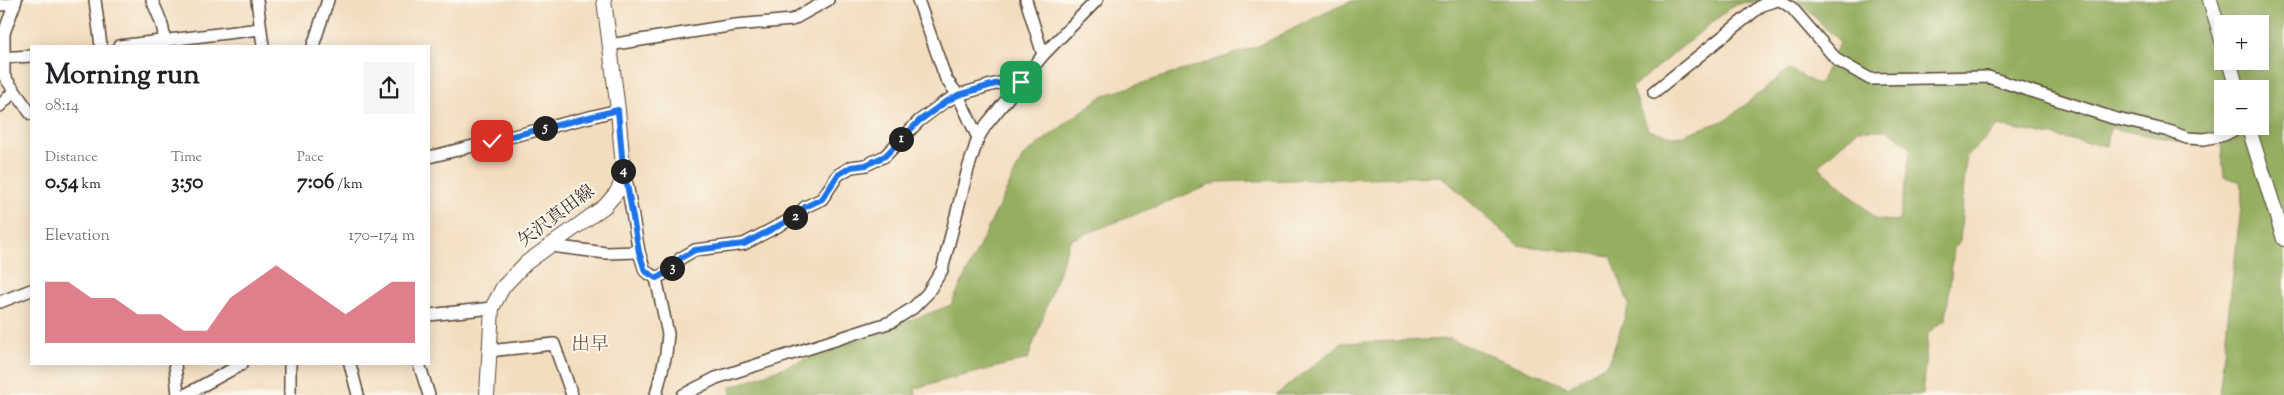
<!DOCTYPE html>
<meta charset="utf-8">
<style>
:root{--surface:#fff;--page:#f6f6f6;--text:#202124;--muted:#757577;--accent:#d1495b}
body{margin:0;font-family:"Sorts Mill Goudy","Noto Serif JP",serif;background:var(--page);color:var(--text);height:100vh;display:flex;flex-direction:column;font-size:19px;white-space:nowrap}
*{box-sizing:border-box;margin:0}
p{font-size:16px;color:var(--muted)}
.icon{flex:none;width:28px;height:28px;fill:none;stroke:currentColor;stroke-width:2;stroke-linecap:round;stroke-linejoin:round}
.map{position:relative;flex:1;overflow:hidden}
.panel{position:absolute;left:30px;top:45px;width:400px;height:320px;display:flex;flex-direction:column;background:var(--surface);border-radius:0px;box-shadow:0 2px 12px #0003}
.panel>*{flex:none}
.controls{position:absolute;left:2214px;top:15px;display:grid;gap:10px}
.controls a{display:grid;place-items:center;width:55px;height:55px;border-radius:0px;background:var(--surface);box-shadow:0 2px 12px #0003;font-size:25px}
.pin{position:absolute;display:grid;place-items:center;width:42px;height:42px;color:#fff;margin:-21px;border-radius:10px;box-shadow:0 2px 8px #0006}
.km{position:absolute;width:25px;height:25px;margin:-12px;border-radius:50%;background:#222;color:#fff;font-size:14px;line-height:25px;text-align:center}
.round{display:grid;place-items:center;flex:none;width:52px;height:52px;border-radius:0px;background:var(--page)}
.overview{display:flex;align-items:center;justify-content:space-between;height:85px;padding:0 15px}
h1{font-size:28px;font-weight:700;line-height:38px}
.stats{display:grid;grid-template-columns:repeat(3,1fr);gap:8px;height:85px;padding:5px 15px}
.stats div{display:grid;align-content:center}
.stats b{font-size:21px;font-weight:700}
.stats small{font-size:14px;font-weight:400}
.stats p{font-size:14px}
.chart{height:140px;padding:10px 15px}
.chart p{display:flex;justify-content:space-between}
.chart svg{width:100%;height:90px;margin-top:5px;fill:var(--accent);opacity:.7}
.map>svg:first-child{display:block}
.forest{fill:#95af61;stroke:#686c40;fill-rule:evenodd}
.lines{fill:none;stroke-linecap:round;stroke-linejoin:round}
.minor-casing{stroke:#574536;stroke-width:14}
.major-casing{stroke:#574536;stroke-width:16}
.minor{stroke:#fff;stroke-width:11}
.major{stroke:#fff;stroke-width:14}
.route-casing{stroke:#fff;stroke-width:10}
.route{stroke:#1a73e8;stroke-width:6}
.labels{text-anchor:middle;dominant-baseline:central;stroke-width:4;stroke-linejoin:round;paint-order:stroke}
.street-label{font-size:18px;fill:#3b2a1e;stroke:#fbf7ec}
.neighbourhood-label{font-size:19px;fill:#785248;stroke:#fbf7ec}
</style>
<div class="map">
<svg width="2284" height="395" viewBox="0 0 2284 395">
<rect width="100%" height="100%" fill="#fbf7ec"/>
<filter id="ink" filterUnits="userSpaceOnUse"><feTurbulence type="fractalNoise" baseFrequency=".02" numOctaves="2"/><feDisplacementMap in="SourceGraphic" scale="10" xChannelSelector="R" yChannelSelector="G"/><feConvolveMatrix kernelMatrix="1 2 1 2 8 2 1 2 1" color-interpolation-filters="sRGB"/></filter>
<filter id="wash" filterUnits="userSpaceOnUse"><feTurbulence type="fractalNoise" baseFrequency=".0096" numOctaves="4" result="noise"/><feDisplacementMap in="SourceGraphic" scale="20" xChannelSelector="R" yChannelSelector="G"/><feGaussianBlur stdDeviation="1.12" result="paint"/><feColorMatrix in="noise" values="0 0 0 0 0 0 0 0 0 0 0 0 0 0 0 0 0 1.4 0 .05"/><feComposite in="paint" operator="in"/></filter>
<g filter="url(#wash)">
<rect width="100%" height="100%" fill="#f3ddbf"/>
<path class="forest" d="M 1355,0 L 1764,0 L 1734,5 L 1632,87 L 1648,130 L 1677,137 L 1726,120 L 1789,69 L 1819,85 L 1840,42 L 1797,0 L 2284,0 L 2284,395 L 2219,395 L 2243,189 L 2239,181 L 2224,177 L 2221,142 L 2203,146 L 2110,128 L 2107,146 L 1998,126 L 1966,157 L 1960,242 L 1954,248 L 1946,319 L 1928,333 L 1922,395 L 1276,395 L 1342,343 L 1450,339 L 1568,387 L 1609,363 L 1629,305 L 1611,256 L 1518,245 L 1441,176 L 1218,182 L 1070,240 L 1028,359 L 915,388 L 916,395 L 731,395 L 731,387 L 951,305 L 1023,156 L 1102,96 L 1256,47 L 1333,9 ZM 2222,24 L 2260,24 L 2260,61 L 2222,61 ZM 2222,89 L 2260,89 L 2260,126 L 2222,126 ZM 1858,130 L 1889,130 L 1911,148 L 1899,221 L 1878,220 L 1818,166 Z"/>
</g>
<g filter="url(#ink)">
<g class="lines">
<g class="minor-casing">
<g id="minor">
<polyline points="16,0 4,33 4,76 31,114"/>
<polyline points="95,0 101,46"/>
<path d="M 152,0 C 157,13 169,33 161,46"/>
<polyline points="257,0 263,46"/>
<polyline points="918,0 946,79 958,95 978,138"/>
<polyline points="1026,0 1043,55"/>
<polyline points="1780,0 1792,8 1837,60 1870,79 1988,77 2113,118 2169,131 2187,138 2204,139 2224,135 2242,126"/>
<polyline points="0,5 14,4"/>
<polyline points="609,45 735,25 792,20 828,0"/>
<polyline points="119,46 260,29"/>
<polyline points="313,46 328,0"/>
<polyline points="0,58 31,56"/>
<polyline points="1654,92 1762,5 1778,0"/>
<polyline points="0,106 14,91"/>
<polyline points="429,157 618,110"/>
<polyline points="622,181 627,184 639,252 645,271 656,278 668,272 681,258 695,250 744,244 797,216 805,207 822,199 838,175 851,167 866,165 885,156 919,121 943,103 958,95 995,84 1007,81 1021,82"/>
<polyline points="551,246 606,253 639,252"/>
<polyline points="656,278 668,334 666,354 656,395"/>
<polyline points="0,302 31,290"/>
<polyline points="429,315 492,308"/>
<polyline points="489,351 554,344 572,395"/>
<polyline points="175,364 178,395"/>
<polyline points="290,364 290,395"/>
<polyline points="350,364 358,395"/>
<polyline points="419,364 429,395"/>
<polyline points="185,395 242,364"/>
<polyline points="683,395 716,378 891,322 913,308 927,294 942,270 968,169 978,138 986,125 1043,55 1097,0"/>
</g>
</g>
<g class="major-casing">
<g id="major">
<polyline points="2210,0 2222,40"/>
<polyline points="2229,61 2237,89"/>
<polyline points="2248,126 2284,239"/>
<polyline points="487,395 492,308 503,287 526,263 605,206 617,192 622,181 623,168 618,110 604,0"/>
</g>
</g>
<use href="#minor" class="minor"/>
<use href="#major" class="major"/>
</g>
</g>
<g class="lines" filter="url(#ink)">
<g class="route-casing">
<polyline id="route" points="492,141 618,110 623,168 622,181 627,184 639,252 645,271 656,278 668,272 681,258 695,250 744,244 797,216 805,207 822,199 838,175 851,167 866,165 885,156 919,121 944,103 958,95 995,84 1007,82 1021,82"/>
</g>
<use href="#route" class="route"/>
</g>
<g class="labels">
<g class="street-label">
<text transform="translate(557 217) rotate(-37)">矢沢真田線</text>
</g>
<g class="neighbourhood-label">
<text x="590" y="345">出早</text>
</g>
</g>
</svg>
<div class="controls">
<a>+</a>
<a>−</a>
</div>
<div class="pin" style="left:1021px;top:82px;background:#1e9e55"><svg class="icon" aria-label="arrive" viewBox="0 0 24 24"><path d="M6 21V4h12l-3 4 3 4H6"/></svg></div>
<div class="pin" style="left:492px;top:141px;background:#d93025"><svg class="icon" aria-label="check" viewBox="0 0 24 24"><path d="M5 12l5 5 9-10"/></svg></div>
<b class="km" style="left:901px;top:139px">1</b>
<b class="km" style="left:795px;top:217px">2</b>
<b class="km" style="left:672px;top:268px">3</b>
<b class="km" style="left:623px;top:171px">4</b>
<b class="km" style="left:545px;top:128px">5</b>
<section class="panel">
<div class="overview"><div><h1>Morning run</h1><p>08:14</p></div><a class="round"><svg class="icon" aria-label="share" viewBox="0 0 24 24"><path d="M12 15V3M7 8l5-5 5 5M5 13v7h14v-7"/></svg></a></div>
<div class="stats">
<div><p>Distance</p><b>0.54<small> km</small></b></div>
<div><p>Time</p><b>3:50</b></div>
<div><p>Pace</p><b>7:06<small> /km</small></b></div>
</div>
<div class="chart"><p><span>Elevation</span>170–174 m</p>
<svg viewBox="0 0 160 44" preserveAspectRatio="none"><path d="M0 44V14L10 14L20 22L30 22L40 30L50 30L60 38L70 38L80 22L90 14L100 6L110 14L120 22L130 30L140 22L150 14L160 14V44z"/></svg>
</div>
</section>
</div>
